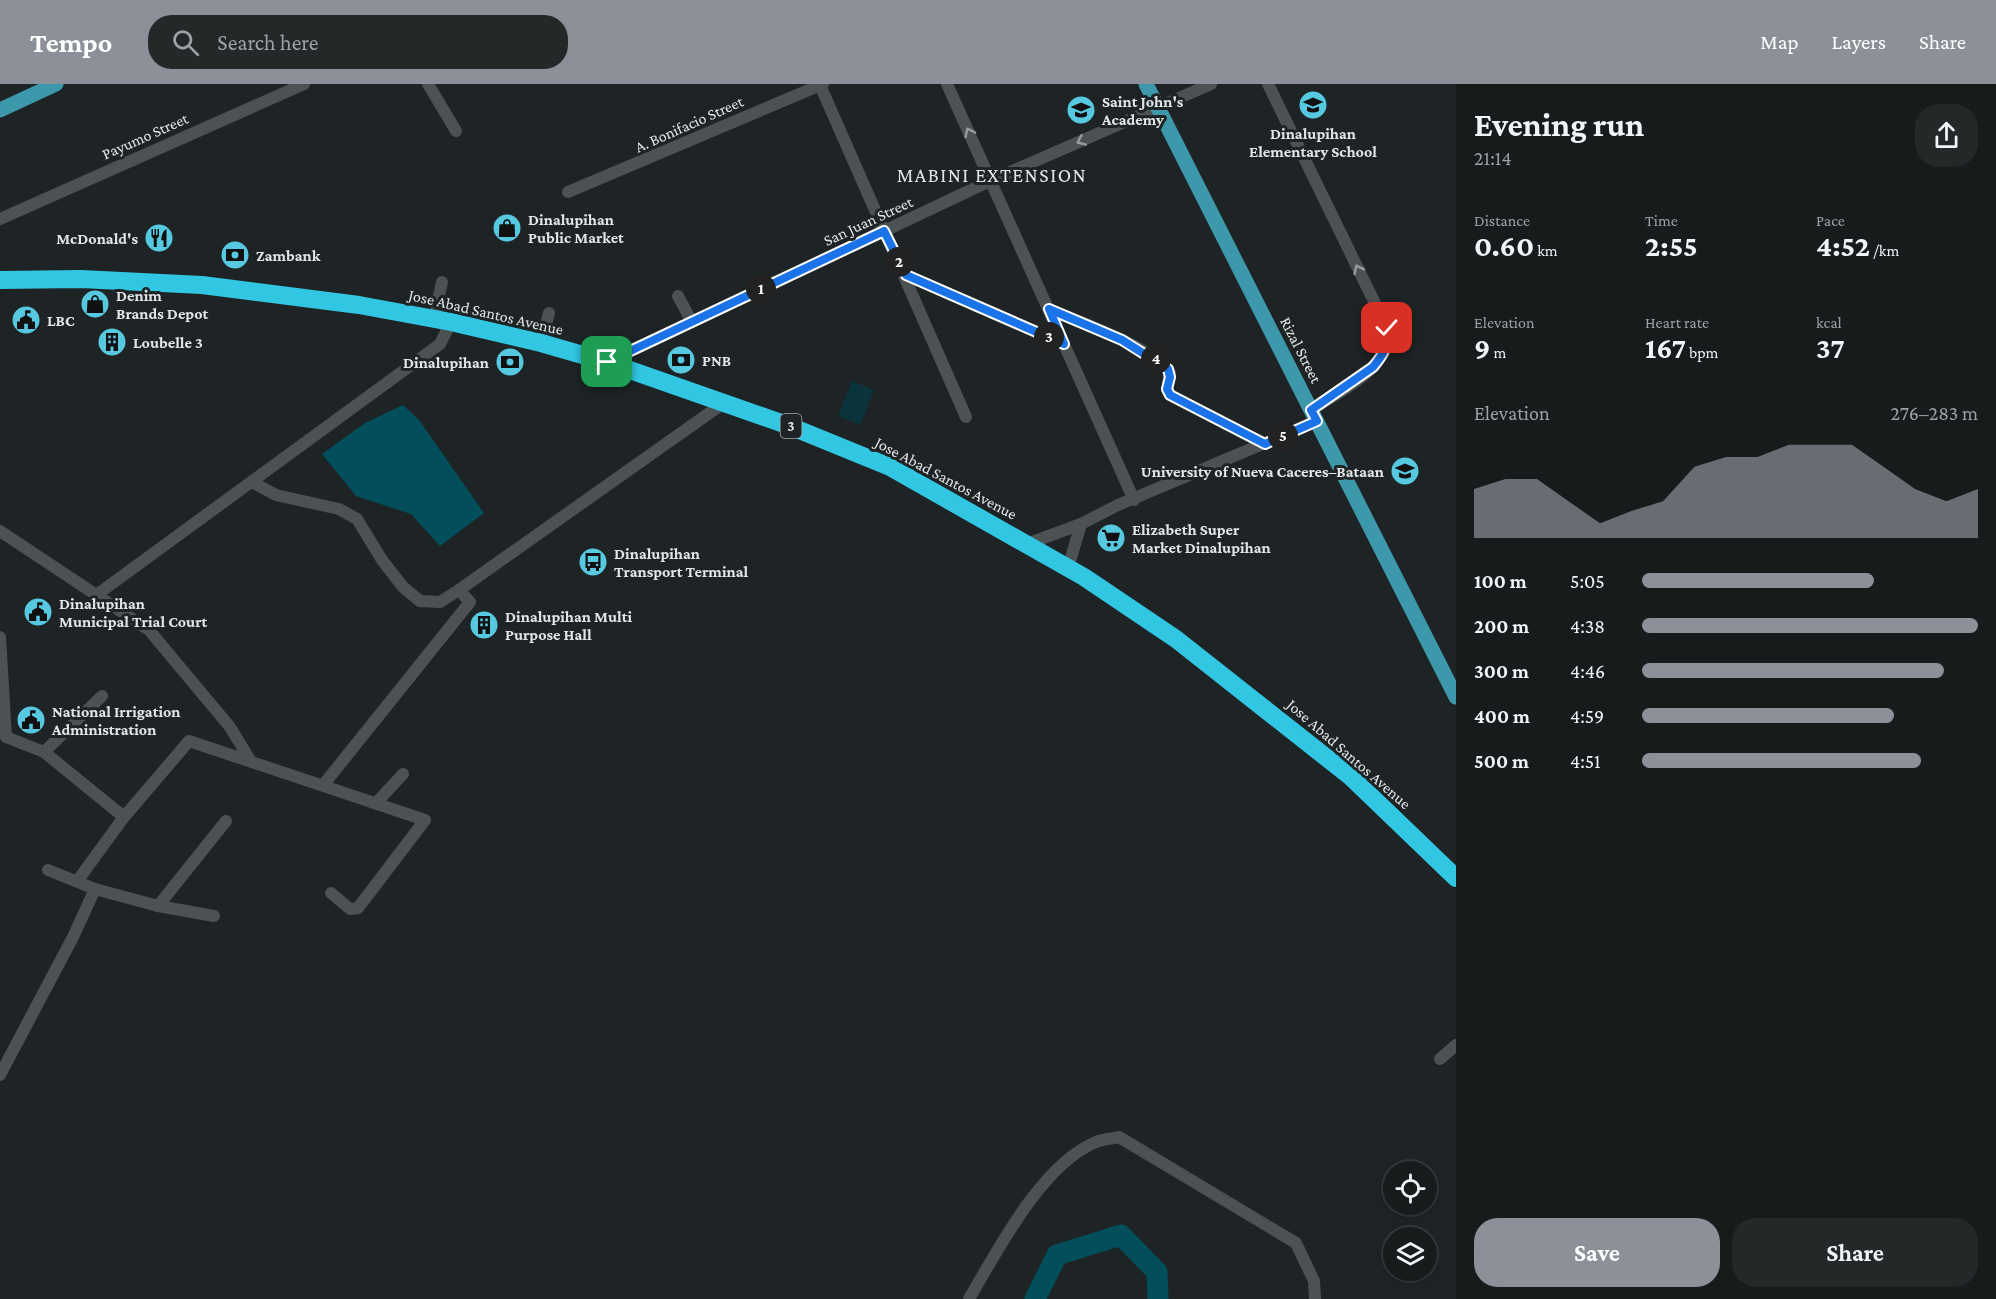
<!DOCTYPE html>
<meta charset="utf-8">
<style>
:root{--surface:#161b1c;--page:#232829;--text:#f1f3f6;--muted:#9ea1a3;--line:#35393b;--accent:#8c9099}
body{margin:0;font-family:"Crimson Pro",serif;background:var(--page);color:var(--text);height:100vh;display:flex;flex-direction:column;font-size:22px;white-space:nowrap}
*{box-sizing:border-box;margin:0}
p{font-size:20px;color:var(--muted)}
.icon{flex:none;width:33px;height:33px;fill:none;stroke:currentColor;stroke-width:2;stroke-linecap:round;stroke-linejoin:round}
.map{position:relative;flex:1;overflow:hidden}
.details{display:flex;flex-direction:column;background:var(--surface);width:540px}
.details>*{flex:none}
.buttons{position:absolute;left:1383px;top:1077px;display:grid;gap:12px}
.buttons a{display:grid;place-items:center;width:54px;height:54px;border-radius:50%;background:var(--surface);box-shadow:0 3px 9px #0003,0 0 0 2px var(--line);font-size:30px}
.pin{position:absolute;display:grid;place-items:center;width:51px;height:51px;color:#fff;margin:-26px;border-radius:12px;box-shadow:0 3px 9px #0006}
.km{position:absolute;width:30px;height:30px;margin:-15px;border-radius:50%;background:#222;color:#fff;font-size:16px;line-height:30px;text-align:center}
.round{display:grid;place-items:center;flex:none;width:63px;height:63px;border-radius:24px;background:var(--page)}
.summary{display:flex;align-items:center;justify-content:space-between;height:102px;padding:0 18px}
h1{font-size:33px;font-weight:700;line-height:45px}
.stats{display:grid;grid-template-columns:repeat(3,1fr);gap:9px;height:102px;padding:6px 18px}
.stats div{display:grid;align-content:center}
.stats b{font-size:30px;font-weight:700}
.stats small{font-size:16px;font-weight:400}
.stats p{font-size:16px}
.chart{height:168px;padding:12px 18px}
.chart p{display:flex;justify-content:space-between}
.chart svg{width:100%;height:108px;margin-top:6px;fill:var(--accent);opacity:.7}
.primary-button{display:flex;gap:12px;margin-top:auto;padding:12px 18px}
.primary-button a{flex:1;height:69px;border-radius:24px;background:var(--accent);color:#fff;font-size:24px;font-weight:700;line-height:69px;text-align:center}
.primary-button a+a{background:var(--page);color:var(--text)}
ul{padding:0 18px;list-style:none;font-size:20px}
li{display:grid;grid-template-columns:96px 72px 1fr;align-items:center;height:45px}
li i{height:15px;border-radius:8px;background:var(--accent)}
header{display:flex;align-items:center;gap:36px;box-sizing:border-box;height:84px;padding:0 30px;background:var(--accent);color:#fff}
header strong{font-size:28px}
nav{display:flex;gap:33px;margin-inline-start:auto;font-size:21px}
.search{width:420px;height:54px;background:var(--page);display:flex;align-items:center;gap:15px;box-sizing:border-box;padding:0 21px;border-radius:24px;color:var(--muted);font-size:22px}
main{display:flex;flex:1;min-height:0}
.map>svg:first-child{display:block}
.green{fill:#0b333b}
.water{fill:#024e5b}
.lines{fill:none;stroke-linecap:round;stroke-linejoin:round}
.river{stroke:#024e5b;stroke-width:21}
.minor{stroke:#4c5254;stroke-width:12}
.major{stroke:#3c98aa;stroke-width:15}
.highway{stroke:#31c7e3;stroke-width:18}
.oneway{stroke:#969c9d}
.route-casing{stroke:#fff;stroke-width:12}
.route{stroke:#1a73e8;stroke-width:8}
.labels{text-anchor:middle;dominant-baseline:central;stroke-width:6;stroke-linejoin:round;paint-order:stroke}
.shield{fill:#1e2425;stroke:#a6abac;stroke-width:1.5}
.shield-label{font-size:15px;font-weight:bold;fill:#e1e5e6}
.poi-label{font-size:16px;font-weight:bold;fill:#e1e5e6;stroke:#1e2425;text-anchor:start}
.street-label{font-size:16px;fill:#e1e5e6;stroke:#1e2425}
.quarter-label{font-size:20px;letter-spacing:1.5px;fill:#e1e5e6;stroke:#1e2425}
</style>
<header>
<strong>Tempo</strong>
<div class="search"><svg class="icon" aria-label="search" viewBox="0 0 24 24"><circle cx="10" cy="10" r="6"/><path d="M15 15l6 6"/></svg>Search here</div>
<nav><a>Map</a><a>Layers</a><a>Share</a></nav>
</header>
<main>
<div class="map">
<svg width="1456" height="1215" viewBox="0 0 1456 1215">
<rect width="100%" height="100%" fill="#1e2425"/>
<polygon class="green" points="852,297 874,306 860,341 838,332"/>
<polygon class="water" points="403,321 419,336 484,429 440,462 411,430 356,412 322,370 365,339"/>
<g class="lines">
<polyline class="river" points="1035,1215 1057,1171 1121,1151 1157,1188 1158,1215"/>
<g class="minor">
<polyline points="428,0 456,47"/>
<polyline points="947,0 1134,416"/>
<path d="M 1268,0 L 1387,244 C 1392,285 1341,306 1311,326"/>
<polyline points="820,1 966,333"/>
<polyline points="568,108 823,0"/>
<polyline points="0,135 304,0"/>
<polyline points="906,191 1063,260"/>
<polyline points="678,212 692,238"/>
<path d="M 1049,226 C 1074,235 1160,267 1170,289 L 1167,305 L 1170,311 L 1265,360"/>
<polyline points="434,235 442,198"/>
<polyline points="541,259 549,229"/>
<polyline points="607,278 992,96 1211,0"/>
<polyline points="252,398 276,411 339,425 357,435 382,476 403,503 420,517 440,518 459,506"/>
<polyline points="0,447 149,546 230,643 250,676"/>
<polyline points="1027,460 1081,440 1118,421 1317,337"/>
<polyline points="1068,484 1081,440"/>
<polyline points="95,512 440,260 451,238"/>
<polyline points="0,553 6,653 44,668 124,733"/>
<polyline points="44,668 102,612"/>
<polyline points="324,700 470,518 459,506 725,318"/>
<polyline points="377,718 403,690"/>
<polyline points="48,786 95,805 158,822 214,832"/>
<polyline points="78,796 124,733 189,657 425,736 358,824 350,825 331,809"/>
<polyline points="158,822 226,737"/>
<polyline points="1440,975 1456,961"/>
<polyline points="0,991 73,853 95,805"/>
<path d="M 969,1215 C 997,1167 1042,1080 1096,1058 C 1103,1055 1112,1055 1119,1053 L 1296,1159 L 1314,1197 L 1315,1215"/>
</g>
<g class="major">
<polyline points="1146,0 1456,613"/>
<polyline points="0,26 56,0"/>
</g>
<polyline class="highway" points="0,196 81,195 202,201 359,221 451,238 541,259 607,278 787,341 890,383 1084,493 1176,555 1351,693 1456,794"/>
</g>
<defs><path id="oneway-chevron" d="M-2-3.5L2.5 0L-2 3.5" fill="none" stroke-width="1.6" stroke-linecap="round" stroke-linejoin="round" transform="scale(1.5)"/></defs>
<g class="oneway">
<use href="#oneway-chevron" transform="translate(969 48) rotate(-115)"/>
<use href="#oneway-chevron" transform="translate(1081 57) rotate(156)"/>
<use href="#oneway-chevron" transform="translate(1358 185) rotate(-116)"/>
</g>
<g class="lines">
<g class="route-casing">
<path id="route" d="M 607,278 L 884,147 L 906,191 L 1064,260 L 1049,225 L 1122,256 L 1168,285 L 1170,293 L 1167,305 L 1170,311 L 1265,360 L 1317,337 L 1311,326 L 1373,283 C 1384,270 1389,261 1387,244"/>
</g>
<use href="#route" class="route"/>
</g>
<defs>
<g id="school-disc" transform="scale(1.5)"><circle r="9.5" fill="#56c9e1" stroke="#1e2425"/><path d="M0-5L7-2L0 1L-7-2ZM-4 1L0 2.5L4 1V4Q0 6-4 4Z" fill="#111"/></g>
<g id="shop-disc" transform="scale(1.5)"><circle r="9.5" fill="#56c9e1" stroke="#1e2425"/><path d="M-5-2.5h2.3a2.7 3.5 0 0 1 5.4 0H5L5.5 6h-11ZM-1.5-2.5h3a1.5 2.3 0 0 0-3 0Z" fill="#111"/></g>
<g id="restaurant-disc" transform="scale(1.5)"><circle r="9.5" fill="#56c9e1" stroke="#1e2425"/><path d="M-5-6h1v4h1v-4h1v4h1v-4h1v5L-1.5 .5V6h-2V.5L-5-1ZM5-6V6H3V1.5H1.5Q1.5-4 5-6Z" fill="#111"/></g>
<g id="bank-disc" transform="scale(1.5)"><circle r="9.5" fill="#56c9e1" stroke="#1e2425"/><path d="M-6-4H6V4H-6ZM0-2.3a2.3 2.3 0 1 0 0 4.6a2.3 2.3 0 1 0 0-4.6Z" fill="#111"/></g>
<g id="civic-disc" transform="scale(1.5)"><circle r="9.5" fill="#56c9e1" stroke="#1e2425"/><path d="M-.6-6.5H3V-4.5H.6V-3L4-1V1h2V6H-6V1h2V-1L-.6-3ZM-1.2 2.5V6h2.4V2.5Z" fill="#111"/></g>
<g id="building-disc" transform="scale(1.5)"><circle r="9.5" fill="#56c9e1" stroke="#1e2425"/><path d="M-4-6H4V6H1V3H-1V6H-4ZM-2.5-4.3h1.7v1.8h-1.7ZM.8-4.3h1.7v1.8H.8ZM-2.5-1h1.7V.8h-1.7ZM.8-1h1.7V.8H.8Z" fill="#111"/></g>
<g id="university-disc" transform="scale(1.5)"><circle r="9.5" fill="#56c9e1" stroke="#1e2425"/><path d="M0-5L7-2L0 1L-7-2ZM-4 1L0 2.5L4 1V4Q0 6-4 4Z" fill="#111"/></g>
<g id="supermarket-disc" transform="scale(1.5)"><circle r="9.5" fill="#56c9e1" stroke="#1e2425"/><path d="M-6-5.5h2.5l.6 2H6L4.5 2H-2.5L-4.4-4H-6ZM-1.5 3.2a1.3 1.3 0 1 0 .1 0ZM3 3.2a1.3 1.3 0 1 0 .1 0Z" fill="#111"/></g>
<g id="bus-disc" transform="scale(1.5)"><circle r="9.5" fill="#56c9e1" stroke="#1e2425"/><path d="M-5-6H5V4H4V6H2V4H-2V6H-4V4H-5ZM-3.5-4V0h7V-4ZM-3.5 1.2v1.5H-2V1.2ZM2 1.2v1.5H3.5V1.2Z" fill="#111"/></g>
</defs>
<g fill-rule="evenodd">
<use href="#school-disc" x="1313" y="21"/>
<use href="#school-disc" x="1081" y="26"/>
<use href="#shop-disc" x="507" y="144"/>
<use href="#restaurant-disc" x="159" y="154"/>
<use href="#bank-disc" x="235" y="171"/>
<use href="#shop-disc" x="95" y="220"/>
<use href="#civic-disc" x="26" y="236"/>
<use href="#building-disc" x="112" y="258"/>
<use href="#bank-disc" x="681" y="276"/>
<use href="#bank-disc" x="510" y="278"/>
<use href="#university-disc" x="1405" y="387"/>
<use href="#supermarket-disc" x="1111" y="454"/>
<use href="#bus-disc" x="593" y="478"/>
<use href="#civic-disc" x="38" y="528"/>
<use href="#building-disc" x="484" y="541"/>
<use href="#civic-disc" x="31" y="636"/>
</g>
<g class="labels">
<rect class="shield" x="780.5" y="330" width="21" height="24" rx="4.5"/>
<g class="shield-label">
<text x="791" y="342">3</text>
</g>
<g class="poi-label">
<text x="1102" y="17">Saint John's<tspan x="1102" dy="18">Academy</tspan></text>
<text x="1313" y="49" text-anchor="middle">Dinalupihan<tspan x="1313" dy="18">Elementary School</tspan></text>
<text x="528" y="135">Dinalupihan<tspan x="528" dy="18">Public Market</tspan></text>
<text x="138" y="154" text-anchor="end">McDonald's</text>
<text x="256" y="171">Zambank</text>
<text x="116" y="211">Denim<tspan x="116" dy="18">Brands Depot</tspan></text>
<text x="47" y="236">LBC</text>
<text x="133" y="258">Loubelle 3</text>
<text x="702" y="276">PNB</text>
<text x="489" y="278" text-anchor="end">Dinalupihan</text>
<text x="1384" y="387" text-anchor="end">University of Nueva Caceres–Bataan</text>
<text x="1132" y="445">Elizabeth Super<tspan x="1132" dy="18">Market Dinalupihan</tspan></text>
<text x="614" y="469">Dinalupihan<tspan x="614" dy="18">Transport Terminal</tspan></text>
<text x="59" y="519">Dinalupihan<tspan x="59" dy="18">Municipal Trial Court</tspan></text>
<text x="505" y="532">Dinalupihan Multi<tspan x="505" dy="18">Purpose Hall</tspan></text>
<text x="52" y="627">National Irrigation<tspan x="52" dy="18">Administration</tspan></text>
</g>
<g class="street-label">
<text transform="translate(689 40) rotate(-24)">A. Bonifacio Street</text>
<text transform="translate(145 52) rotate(-24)">Payumo Street</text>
<text transform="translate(868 137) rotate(-25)">San Juan Street</text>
<text transform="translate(486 228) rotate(13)">Jose Abad Santos Avenue</text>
<text transform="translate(1301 266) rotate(63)">Rizal Street</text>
<text transform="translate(946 394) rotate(28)">Jose Abad Santos Avenue</text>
<text transform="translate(1349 670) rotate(41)">Jose Abad Santos Avenue</text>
</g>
<g class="quarter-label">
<text x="992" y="91">MABINI EXTENSION</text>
</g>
</g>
</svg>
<div class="buttons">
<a><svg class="icon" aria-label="locate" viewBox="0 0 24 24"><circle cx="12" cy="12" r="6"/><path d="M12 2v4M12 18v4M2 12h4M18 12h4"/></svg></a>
<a><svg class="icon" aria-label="layers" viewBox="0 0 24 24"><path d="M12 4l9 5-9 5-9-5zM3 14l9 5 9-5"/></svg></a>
</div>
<div class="pin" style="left:607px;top:278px;background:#1e9e55"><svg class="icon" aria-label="arrive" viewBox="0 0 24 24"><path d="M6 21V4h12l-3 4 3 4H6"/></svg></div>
<div class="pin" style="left:1387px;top:244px;background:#d93025"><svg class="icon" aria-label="check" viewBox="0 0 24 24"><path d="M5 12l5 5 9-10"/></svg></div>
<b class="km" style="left:761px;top:205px">1</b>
<b class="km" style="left:899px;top:178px">2</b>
<b class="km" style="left:1049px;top:253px">3</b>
<b class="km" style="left:1156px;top:275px">4</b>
<b class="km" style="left:1283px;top:352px">5</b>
</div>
<section class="details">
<div class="summary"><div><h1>Evening run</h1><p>21:14</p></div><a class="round"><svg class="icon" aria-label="share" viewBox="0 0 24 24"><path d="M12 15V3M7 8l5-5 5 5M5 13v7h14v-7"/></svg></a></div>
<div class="stats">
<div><p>Distance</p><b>0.60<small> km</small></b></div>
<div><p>Time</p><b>2:55</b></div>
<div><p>Pace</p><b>4:52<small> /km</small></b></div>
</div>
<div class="stats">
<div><p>Elevation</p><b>9<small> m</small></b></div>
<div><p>Heart rate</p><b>167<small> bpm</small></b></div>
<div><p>kcal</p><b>37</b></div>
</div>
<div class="chart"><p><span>Elevation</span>276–283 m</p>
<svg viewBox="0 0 160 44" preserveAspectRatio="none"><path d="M0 44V24L10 20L20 20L30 29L40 38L50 33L60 29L70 15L80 11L90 11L100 6L110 6L120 6L130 15L140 24L150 29L160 24V44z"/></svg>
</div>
<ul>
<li><b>100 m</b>5:05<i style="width:69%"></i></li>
<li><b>200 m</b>4:38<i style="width:100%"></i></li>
<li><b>300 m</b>4:46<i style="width:90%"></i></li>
<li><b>400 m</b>4:59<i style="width:75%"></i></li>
<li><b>500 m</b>4:51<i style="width:83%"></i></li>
</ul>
<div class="primary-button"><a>Save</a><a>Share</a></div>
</section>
</main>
